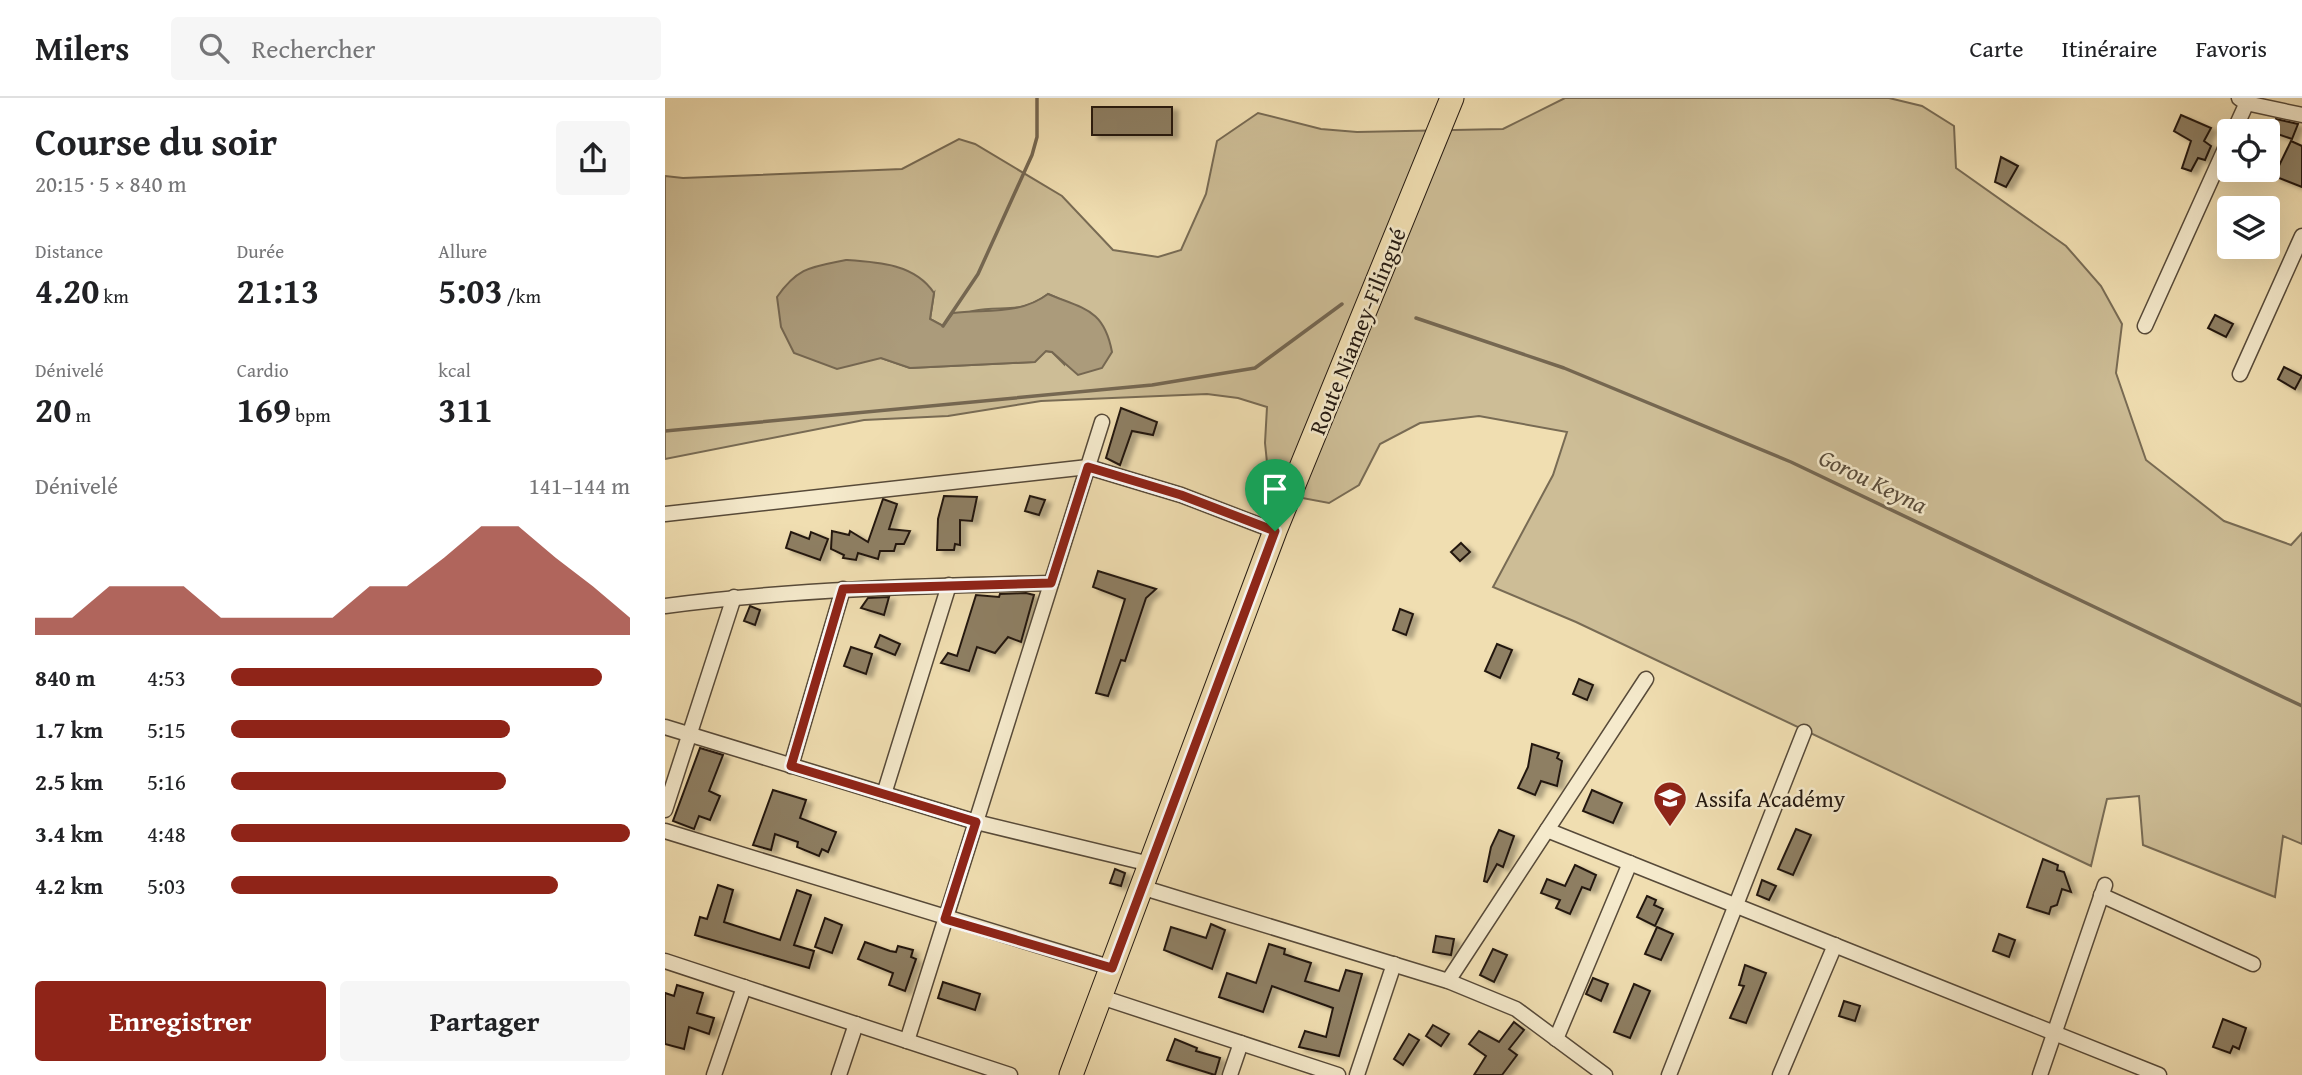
<!DOCTYPE html>
<html lang="fr">
<meta charset="utf-8">
<style>
:root{--surface:#fff;--page:#f6f6f6;--text:#202124;--muted:#757577;--line:#e0e0e0;--accent:#8f2418}
body{margin:0;font-family:"Gentium Book Plus",serif;background:var(--page);color:var(--text);height:100vh;display:flex;flex-direction:column;font-size:26px;white-space:nowrap}
*{box-sizing:border-box;margin:0}
p{font-size:23px;color:var(--muted)}
.icon{flex:none;width:38px;height:38px;fill:none;stroke:currentColor;stroke-width:2;stroke-linecap:round;stroke-linejoin:round}
.map{position:relative;flex:1;overflow:hidden}
.drawer{display:flex;flex-direction:column;background:var(--surface);width:665px}
.drawer>*{flex:none}
.tools{position:absolute;left:1552px;top:21px;display:grid;gap:14px}
.tools a{display:grid;place-items:center;width:63px;height:63px;border-radius:7px;background:var(--surface);box-shadow:0 7px 28px #0002;font-size:35px}
.pin{position:absolute;display:grid;place-items:center;width:60px;height:60px;color:#fff;margin:-72px -30px;border-radius:50% 50% 50% 0;rotate:-45deg;box-shadow:0 0 7px #0007}
.pin .icon{rotate:45deg}
.round{display:grid;place-items:center;flex:none;width:74px;height:74px;border-radius:7px;background:var(--page)}
.summary{display:flex;align-items:center;justify-content:space-between;height:119px;padding:0 35px}
h1{font-size:38px;font-weight:700;line-height:52px}
.figures{display:grid;grid-template-columns:repeat(3,1fr);gap:10px;height:119px;padding:7px 35px}
.figures div{display:grid;align-content:center}
.figures b{font-size:35px;font-weight:700}
.figures small{font-size:19px;font-weight:400}
.figures p{font-size:19px}
.chart{height:196px;padding:14px 35px}
.chart p{display:flex;justify-content:space-between}
.chart svg{width:100%;height:126px;margin-top:7px;fill:var(--accent);opacity:.7}
.primary-button{display:flex;gap:14px;margin-top:auto;padding:14px 35px}
.primary-button a{flex:1;height:80px;border-radius:7px;background:var(--accent);color:#fff;font-size:28px;font-weight:700;line-height:80px;text-align:center}
.primary-button a+a{background:var(--page);color:var(--text)}
ul{padding:0 35px;list-style:none;font-size:23px}
li{display:grid;grid-template-columns:112px 84px 1fr;align-items:center;height:52px}
li i{height:18px;border-radius:9px;background:var(--accent)}
header{display:flex;align-items:center;gap:42px;box-sizing:border-box;height:98px;padding:0 35px;background:var(--surface);border-bottom:2px solid var(--line)}
header strong{font-size:33px}
nav{display:flex;gap:38px;margin-inline-start:auto;font-size:24px}
.search{width:490px;height:63px;background:var(--page);display:flex;align-items:center;gap:18px;box-sizing:border-box;padding:0 24px;border-radius:7px;color:var(--muted);font-size:26px}
main{display:flex;flex:1;min-height:0}
.map>svg:first-child{display:block}
.green{fill:#cdbd96;stroke:#786b54;stroke-width:2;fill-rule:evenodd}
.water{fill:#ab9b7b;stroke:#756751;stroke-width:2}
.lines{fill:none;stroke-linecap:round;stroke-linejoin:round}
.stream{stroke:#756751;stroke-width:3.5}
.building{fill:#8e7f64;stroke:#241911;stroke-width:2;filter:url(#shadow)}
.street-casing{stroke:#574a39;stroke-width:17}
.primary-casing{stroke:#241911;stroke-width:25}
.street{stroke:#f5eacc;stroke-width:14}
.primary{stroke:#f0deb1;stroke-width:23}
.route-casing{stroke:#fff;stroke-width:14}
.route{stroke:#8f2418;stroke-width:9}
.labels{text-anchor:middle;dominant-baseline:central;stroke-width:5;stroke-linejoin:round;paint-order:stroke}
.street-label{font-size:23px;fill:#241911;stroke:#f5eacc}
.poi-label{font-size:23px;fill:#241911;stroke:#f5eacc;text-anchor:start}
.water-label{font-size:24px;font-style:italic;fill:#5a4d3b;stroke:#f5eacc}
</style>
<header>
<strong>Milers</strong>
<div class="search"><svg class="icon" aria-label="search" viewBox="0 0 24 24"><circle cx="10" cy="10" r="6"/><path d="M15 15l6 6"/></svg>Rechercher</div>
<nav><a>Carte</a><a>Itinéraire</a><a>Favoris</a></nav>
</header>
<main>
<section class="drawer">
<div class="summary"><div><h1>Course du soir</h1><p>20:15 · 5 × 840 m</p></div><a class="round"><svg class="icon" aria-label="share" viewBox="0 0 24 24"><path d="M12 15V3M7 8l5-5 5 5M5 13v7h14v-7"/></svg></a></div>
<div class="figures">
<div><p>Distance</p><b>4.20<small> km</small></b></div>
<div><p>Durée</p><b>21:13</b></div>
<div><p>Allure</p><b>5:03<small> /km</small></b></div>
</div>
<div class="figures">
<div><p>Dénivelé</p><b>20<small> m</small></b></div>
<div><p>Cardio</p><b>169<small> bpm</small></b></div>
<div><p>kcal</p><b>311</b></div>
</div>
<div class="chart"><p><span>Dénivelé</span>141–144 m</p>
<svg viewBox="0 0 160 44" preserveAspectRatio="none"><path d="M0 44V38L10 38L20 27L30 27L40 27L50 38L60 38L70 38L80 38L90 27L100 27L110 17L120 6L130 6L140 17L150 27L160 38V44z"/></svg>
</div>
<ul>
<li><b>840 m</b>4:53<i style="width:93%"></i></li>
<li><b>1.7 km</b>5:15<i style="width:70%"></i></li>
<li><b>2.5 km</b>5:16<i style="width:69%"></i></li>
<li><b>3.4 km</b>4:48<i style="width:100%"></i></li>
<li><b>4.2 km</b>5:03<i style="width:82%"></i></li>
</ul>
<div class="primary-button"><a>Enregistrer</a><a>Partager</a></div>
</section>
<div class="map">
<svg width="1637" height="977" viewBox="0 0 1637 977">
<defs>
<filter id="shadow"><feDropShadow dx="6" dy="3.5" stdDeviation="2" flood-color="#0004"/></filter>
</defs>
<rect width="100%" height="100%" fill="#f0deb1"/>
<filter id="stains"><feTurbulence type="fractalNoise" baseFrequency=".00286" numOctaves="4"/><feColorMatrix values="0 0 0 0 .2 0 0 0 0 .09 0 0 0 0 .02 0 0 0 .5 -.17"/></filter>
<radialGradient id="worn" r=".72"><stop offset=".6" stop-color="#630" stop-opacity="0"/><stop offset="1" stop-color="#630" stop-opacity=".3"/></radialGradient>
<path class="green" d="M 900,0 L 1224,0 L 1257,8 L 1289,28 L 1291,70 L 1401,148 L 1436,188 L 1457,226 L 1451,275 L 1481,362 L 1559,423 L 1626,447 L 1637,435 L 1637,746 L 1618,738 L 1610,799 L 1478,747 L 1474,698 L 1442,701 L 1426,768 L 911,524 L 828,489 L 888,377 L 902,334 L 814,318 L 755,325 L 715,346 L 694,387 L 664,405 L 605,394 L 600,345 L 602,309 L 573,300 L 542,296 L 376,303 L 283,318 L 199,322 L 0,361 L 0,78 L 18,80 L 237,71 L 294,41 L 310,46 L 397,98 L 448,152 L 493,159 L 516,152 L 541,96 L 552,43 L 593,15 L 656,31 L 692,34 L 838,31 ZM 269,195 L 265,221 L 278,228 C 287,223 298,215 308,213 C 339,207 355,217 383,196 L 399,203 L 399,266 L 387,254 L 380,253 L 369,264 L 245,270 L 216,260 Z"/>
<path class="water" d="M 181,162 C 213,164 250,166 269,195 L 265,221 L 278,228 L 288,215 C 322,211 355,217 383,196 C 419,211 439,211 447,254 L 437,270 L 413,277 L 387,254 L 381,253 L 370,264 L 245,270 L 216,260 L 172,271 L 129,255 L 116,229 L 112,199 C 133,169 146,169 181,162 Z"/>
<g class="lines">
<g class="stream">
<polyline points="751,220 899,270 1126,364 1637,608"/>
<polyline points="278,228 313,176 367,57 372,39 372,0"/>
<polyline points="0,333 487,287 590,270 677,206"/>
</g>
</g>
<g class="building">
<rect x="427" y="9" width="80" height="28"/>
<polygon points="1516,17 1546,30 1539,43 1546,48 1540,62 1533,60 1526,73 1517,70 1526,43 1509,33"/>
<polygon points="1611,21 1633,26 1627,41 1607,34"/>
<polygon points="1626,43 1637,48 1637,89 1609,78"/>
<polygon points="1336,59 1353,68 1341,89 1330,84"/>
<polygon points="1550,217 1568,226 1561,239 1543,230"/>
<polygon points="1619,269 1637,278 1630,291 1613,281"/>
<polygon points="456,310 492,324 488,337 467,333 455,367 441,360"/>
<polygon points="279,398 312,399 307,423 295,422 295,447 290,446 289,452 272,452 273,421"/>
<polygon points="365,398 380,402 374,417 360,413"/>
<polygon points="218,401 232,406 224,431 245,433 239,446 231,446 229,453 215,453 213,461 193,455 191,462 178,460 179,457 166,451 167,433 184,437 185,433 203,444"/>
<polygon points="126,434 144,441 146,434 163,441 155,462 121,450"/>
<polygon points="796,445 805,454 795,463 786,454"/>
<polygon points="433,473 491,491 481,500 460,563 456,562 443,598 431,595 460,501 428,489"/>
<polygon points="361,495 369,497 356,544 343,539 330,555 312,549 304,573 276,565 283,555 292,558 311,497 334,499 335,496"/>
<polygon points="224,499 219,517 196,510 203,500"/>
<polygon points="85,508 95,512 90,527 79,523"/>
<polygon points="735,511 748,516 741,537 728,532"/>
<polygon points="215,537 235,546 230,557 210,549"/>
<polygon points="832,546 847,552 835,580 820,573"/>
<polygon points="186,549 207,556 201,576 179,568"/>
<polygon points="914,581 928,587 922,602 908,596"/>
<polygon points="867,646 894,655 892,660 897,663 892,688 876,683 870,697 853,690 863,669"/>
<polygon points="35,650 58,657 44,693 55,698 45,722 34,718 29,731 8,723"/>
<polygon points="108,692 141,702 135,720 171,734 163,754 157,751 154,758 132,749 133,744 110,736 106,752 88,747"/>
<polygon points="927,692 957,705 948,725 918,713"/>
<polygon points="1131,731 1146,737 1128,777 1113,771"/>
<polygon points="834,732 849,738 838,769 832,766 822,784 819,783 826,749"/>
<polygon points="1378,761 1393,767 1392,772 1399,774 1406,794 1397,791 1392,807 1386,809 1384,816 1362,809"/>
<polygon points="910,767 931,777 925,792 917,789 905,816 891,810 895,802 876,795 882,781 900,788"/>
<polygon points="450,771 460,775 456,788 445,785"/>
<polygon points="1097,782 1111,788 1104,802 1092,797"/>
<polygon points="53,787 68,792 59,824 115,842 132,792 146,797 129,847 149,853 144,870 30,837 35,819 42,821"/>
<polygon points="982,798 991,802 989,807 998,811 990,828 972,819"/>
<polygon points="160,820 177,827 167,855 150,849"/>
<polygon points="546,826 560,832 547,871 499,852 506,829 541,840"/>
<polygon points="992,829 1008,836 996,862 980,856"/>
<polygon points="1334,836 1350,842 1344,859 1328,853"/>
<polygon points="771,838 789,841 786,857 768,854"/>
<polygon points="200,844 225,853 231,854 233,848 248,852 246,859 251,861 240,893 224,887 228,875 193,861"/>
<polygon points="604,846 620,851 619,856 646,865 640,883 674,893 681,872 697,876 674,958 634,949 640,933 661,939 668,910 607,888 598,914 554,899 562,875 591,885"/>
<polygon points="828,851 842,857 829,884 815,877"/>
<polygon points="1080,867 1101,875 1081,925 1065,920 1079,888 1074,887"/>
<polygon points="928,880 943,886 936,903 921,896"/>
<polygon points="278,884 315,896 310,912 273,900"/>
<polygon points="969,886 985,893 965,940 949,934"/>
<polygon points="12,887 38,895 32,915 49,920 44,936 24,929 19,951 0,946 0,895 9,898"/>
<polygon points="1179,903 1195,908 1190,923 1174,918"/>
<polygon points="1558,921 1581,930 1574,951 1568,948 1565,955 1548,949"/>
<polygon points="849,924 859,932 844,951 852,957 837,977 809,977 821,958 804,946 814,933 834,944"/>
<polygon points="768,927 784,936 776,948 761,938"/>
<polygon points="744,936 754,942 738,967 729,961"/>
<polygon points="510,941 532,950 531,953 555,960 550,977 502,962"/>
</g>
<g class="lines">
<g class="street-casing">
<g id="street">
<polyline points="1574,0 1581,5 1637,17"/>
<polyline points="1569,33 1584,0"/>
<polyline points="1480,228 1564,42"/>
<polyline points="1575,276 1637,138"/>
<polyline points="0,416 423,369 516,397 610,433"/>
<path d="M 0,508 C 128,491 257,488 386,485"/>
<polyline points="0,629 311,724 485,766"/>
<polyline points="126,668 178,491"/>
<polyline points="219,696 284,487"/>
<polyline points="0,712 69,499"/>
<polyline points="882,732 1494,977"/>
<polyline points="0,733 447,870"/>
<polyline points="476,789 783,883 851,911 940,977"/>
<polyline points="1436,797 1588,866"/>
<polyline points="0,863 345,977"/>
<polyline points="783,883 981,581"/>
<polyline points="436,899 673,977"/>
<polyline points="891,941 965,765"/>
<polyline points="242,943 437,324"/>
<polyline points="49,977 79,889"/>
<polyline points="174,977 191,926"/>
<polyline points="565,977 576,945"/>
<polyline points="692,977 729,866"/>
<polyline points="1004,977 1139,634"/>
<polyline points="1115,977 1170,847"/>
<polyline points="1375,977 1440,787"/>
</g>
</g>
<g class="primary-casing">
<polyline id="primary" points="406,977 610,433 787,0"/>
</g>
<use href="#street" class="street"/>
<use href="#primary" class="primary"/>
</g>
<g class="lines">
<g class="route-casing">
<polygon id="route" points="423,369 516,397 610,433 447,870 280,821 311,724 126,668 178,491 386,485"/>
</g>
<use href="#route" class="route"/>
</g>
<defs>
<g id="school-pin" transform="scale(1.75)"><path d="M0 17L-7.5 6A9.5 9.5 0 1 1 7.5 6Z" fill="#8f2418" stroke="#f5eacc"/><path d="M0-5L7-2L0 1L-7-2ZM-4 1L0 2.5L4 1V4Q0 6-4 4Z" fill="#fff"/></g>
</defs>
<g fill-rule="evenodd">
<use href="#school-pin" x="1005" y="700"/>
</g>
<g class="labels">
<g class="street-label">
<text transform="translate(692 233) rotate(-68)">Route Niamey-Filingué</text>
</g>
<g class="poi-label">
<text x="1030" y="700">Assifa Académy</text>
</g>
<g class="water-label">
<text transform="translate(1208 383) rotate(26)">Gorou Keyna</text>
</g>
</g>
<rect width="100%" height="100%" filter="url(#stains)"/>
<rect width="100%" height="100%" fill="url(#worn)"/>
</svg>
<div class="tools">
<a><svg class="icon" aria-label="locate" viewBox="0 0 24 24"><circle cx="12" cy="12" r="6"/><path d="M12 2v4M12 18v4M2 12h4M18 12h4"/></svg></a>
<a><svg class="icon" aria-label="layers" viewBox="0 0 24 24"><path d="M12 4l9 5-9 5-9-5zM3 14l9 5 9-5"/></svg></a>
</div>
<div class="pin" style="left:610px;top:433px;background:#1e9e55"><svg class="icon" aria-label="arrive" viewBox="0 0 24 24"><path d="M6 21V4h12l-3 4 3 4H6"/></svg></div>
</div>
</main>
